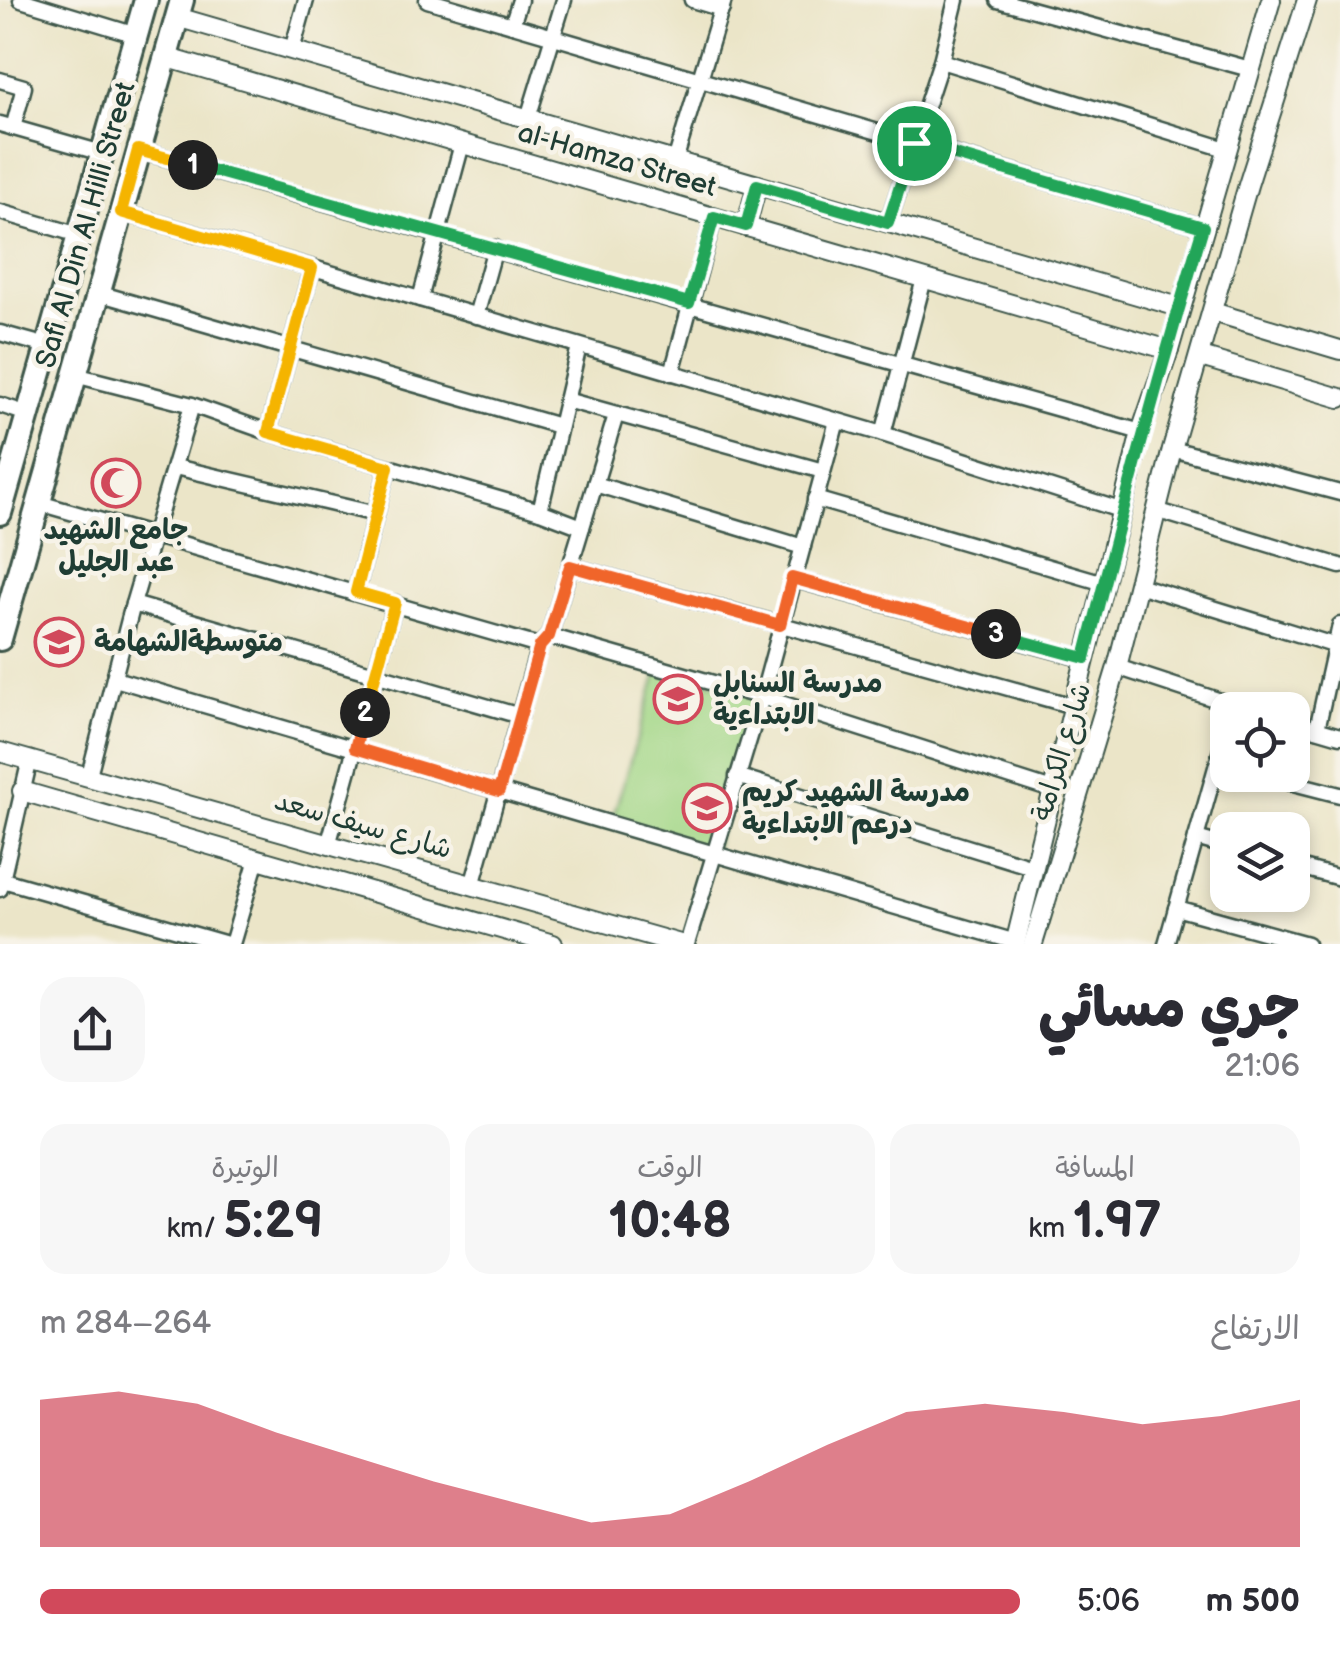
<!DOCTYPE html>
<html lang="ar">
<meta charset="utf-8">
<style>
:root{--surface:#fff;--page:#f7f7f7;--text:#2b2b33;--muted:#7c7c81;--accent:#d1495b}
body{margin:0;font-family:"Balsamiq Sans","Playpen Sans Arabic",sans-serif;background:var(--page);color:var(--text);direction:rtl;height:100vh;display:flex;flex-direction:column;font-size:38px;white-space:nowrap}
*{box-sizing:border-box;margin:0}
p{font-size:32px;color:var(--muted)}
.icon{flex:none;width:55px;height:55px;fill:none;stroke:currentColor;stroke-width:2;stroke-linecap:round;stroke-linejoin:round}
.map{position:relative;height:944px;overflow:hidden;direction:ltr}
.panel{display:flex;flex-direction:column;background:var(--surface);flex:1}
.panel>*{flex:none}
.controls{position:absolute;left:1210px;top:692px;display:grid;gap:20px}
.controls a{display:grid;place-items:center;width:100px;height:100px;border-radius:20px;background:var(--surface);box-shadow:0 5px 15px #0003;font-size:50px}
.pin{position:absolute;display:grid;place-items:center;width:85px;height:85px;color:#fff;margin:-42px;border:5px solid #fff;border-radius:50%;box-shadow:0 2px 10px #0007}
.km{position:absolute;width:50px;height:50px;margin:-25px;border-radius:50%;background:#222;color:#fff;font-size:28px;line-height:50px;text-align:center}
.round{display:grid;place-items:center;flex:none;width:105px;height:105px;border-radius:30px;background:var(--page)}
.headline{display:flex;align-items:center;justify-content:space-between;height:170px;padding:0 40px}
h1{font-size:55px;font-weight:800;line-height:75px}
.figures{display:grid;grid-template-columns:repeat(3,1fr);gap:15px;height:170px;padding:10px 40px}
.figures div{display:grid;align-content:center;border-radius:25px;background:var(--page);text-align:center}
.figures b{font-size:50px;font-weight:800}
.figures small{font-size:28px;font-weight:400}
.figures p{font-size:28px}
.chart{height:280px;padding:20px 40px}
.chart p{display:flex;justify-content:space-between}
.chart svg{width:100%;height:180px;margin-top:10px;fill:var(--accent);opacity:.7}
ul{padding:0 40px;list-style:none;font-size:32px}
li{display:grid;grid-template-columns:160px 120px 1fr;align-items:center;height:75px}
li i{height:25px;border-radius:12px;background:var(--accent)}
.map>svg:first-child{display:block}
.green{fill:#a3d787;stroke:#618a5e;stroke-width:2.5}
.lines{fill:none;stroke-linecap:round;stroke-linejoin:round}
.minor-casing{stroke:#3e564a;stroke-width:19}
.tertiary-casing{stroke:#3e564a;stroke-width:22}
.primary-casing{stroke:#3e564a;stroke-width:28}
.minor{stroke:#fff;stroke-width:14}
.tertiary{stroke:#fff;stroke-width:18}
.primary{stroke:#fff;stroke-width:22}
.split-1-casing{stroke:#fff;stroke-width:20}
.split-2-casing{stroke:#fff;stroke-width:20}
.split-3-casing{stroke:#fff;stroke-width:20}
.split-4-casing{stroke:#fff;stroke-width:20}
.split-1{stroke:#22a559;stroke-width:12}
.split-2{stroke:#f5b400;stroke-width:12}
.split-3{stroke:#f0652b;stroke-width:12}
.split-4{stroke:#22a559;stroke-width:12}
.labels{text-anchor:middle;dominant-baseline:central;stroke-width:9;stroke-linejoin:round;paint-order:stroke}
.street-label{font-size:28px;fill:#1f3d34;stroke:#f7f3e8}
.poi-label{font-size:28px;font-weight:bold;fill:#1f3d34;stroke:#f7f3e8;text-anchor:start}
</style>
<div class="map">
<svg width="1340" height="944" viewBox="0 0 1340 944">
<rect width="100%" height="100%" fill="#f7f3e8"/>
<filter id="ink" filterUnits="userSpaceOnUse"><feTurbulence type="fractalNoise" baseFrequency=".01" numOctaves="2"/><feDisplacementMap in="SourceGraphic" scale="20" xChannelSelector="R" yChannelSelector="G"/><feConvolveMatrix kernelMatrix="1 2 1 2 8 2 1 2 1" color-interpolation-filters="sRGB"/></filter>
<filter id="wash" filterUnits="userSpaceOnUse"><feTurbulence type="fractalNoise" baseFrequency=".0048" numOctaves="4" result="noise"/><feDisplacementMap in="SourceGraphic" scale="40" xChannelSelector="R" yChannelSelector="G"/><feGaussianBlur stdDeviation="2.25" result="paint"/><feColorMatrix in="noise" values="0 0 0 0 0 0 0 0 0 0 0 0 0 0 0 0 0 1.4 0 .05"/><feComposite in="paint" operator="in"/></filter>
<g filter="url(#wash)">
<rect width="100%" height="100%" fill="#ebe5c8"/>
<polygon class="green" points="659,667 762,697 713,853 612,820"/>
</g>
<g filter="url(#ink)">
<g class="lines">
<g class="minor-casing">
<g id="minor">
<polyline points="21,0 136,35"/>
<polyline points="427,0 1203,227"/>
<polyline points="692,0 722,9"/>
<polyline points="998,0 1250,69"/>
<polyline points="512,25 520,0"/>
<polyline points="292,50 306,0"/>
<polyline points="941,61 1226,149"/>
<polyline points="0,80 24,87 13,128"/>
<polyline points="528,118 564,0"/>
<polyline points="0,124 102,153"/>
<polyline points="138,150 1141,432"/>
<polyline points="675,161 724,0"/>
<polyline points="0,212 79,235"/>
<polyline points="121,212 883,434 1123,511"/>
<polyline points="888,223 941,61 956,0"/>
<polyline points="98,293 559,426"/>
<polyline points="420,299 462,144"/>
<polyline points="476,316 495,248"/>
<polyline points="0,333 47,346"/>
<polyline points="672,373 714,217"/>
<polyline points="75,375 192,405 268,432 540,511 582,527"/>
<polyline points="566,400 823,471"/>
<polyline points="0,405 28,414"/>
<polyline points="268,432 312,268"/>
<polyline points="883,434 924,279"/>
<polyline points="1172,449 1340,493"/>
<polyline points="175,467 376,514"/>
<polyline points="595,484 803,547"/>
<polyline points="815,499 1104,583"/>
<polyline points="39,503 539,646"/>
<polyline points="540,511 579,346"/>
<polyline points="1159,511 1340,566"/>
<polyline points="570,566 1073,706"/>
<polyline points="793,579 1085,659"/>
<polyline points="1138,585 1340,647"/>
<polyline points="356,592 388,467"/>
<polyline points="133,604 520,716"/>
<polyline points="549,636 762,697 1052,790"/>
<polyline points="1117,667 1248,710"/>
<polyline points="115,679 1016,942"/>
<polyline points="1292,722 1340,736"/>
<polyline points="1317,729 1340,625"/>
<polyline points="89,775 133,604 192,405"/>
<polyline points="1262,775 1340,795"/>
<polyline points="737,776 1032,867"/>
<polyline points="1196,838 1228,847"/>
<polyline points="329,842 395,603"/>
<polyline points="1292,865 1340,878"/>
<polyline points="3,880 227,944"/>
<polyline points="472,886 539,646 549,636 616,415"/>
<polyline points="0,889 30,759"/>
<polyline points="1176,908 1307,944"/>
<polyline points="232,944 257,859"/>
<polyline points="687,944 762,697 837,421"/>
<polyline points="1166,944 1228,725"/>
</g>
</g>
<g class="tertiary-casing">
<g id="tertiary">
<polyline points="177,17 1179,307"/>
<polyline points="165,57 1169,350"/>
<polyline points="746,227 757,185"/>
<polyline points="1213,312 1340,350"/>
<polyline points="1201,357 1340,398"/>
<polyline points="0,752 680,944"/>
<polyline points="22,791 553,944"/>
<polyline points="1015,944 1141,432 1169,350 1271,0"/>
<polyline points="1033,944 1117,667 1172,449 1248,185 1307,0"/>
</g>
</g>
<g class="primary-casing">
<g id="primary">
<polyline points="0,513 146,0"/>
<polyline points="0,639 182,0"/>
</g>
</g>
<use href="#minor" class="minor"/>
<use href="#tertiary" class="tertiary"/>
<use href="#primary" class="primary"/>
</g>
</g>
<g class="lines" filter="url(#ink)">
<g class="split-1-casing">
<polyline id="split-1" points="193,165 689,303 714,217 746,226 757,185 888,223 914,143"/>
</g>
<g class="split-2-casing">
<polyline id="split-2" points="193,165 138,150 121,212 312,268 268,432 388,467 356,592 395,603 365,713"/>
</g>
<g class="split-3-casing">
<polyline id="split-3" points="365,713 355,748 499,791 540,646 549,636 570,566 780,625 792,578 996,634"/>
</g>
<g class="split-4-casing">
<path id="split-4" d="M 914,143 L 1203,227 C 1160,370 1121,514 1085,658 L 996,634"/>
</g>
<use href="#split-1" class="split-1"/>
<use href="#split-2" class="split-2"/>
<use href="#split-3" class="split-3"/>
<use href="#split-4" class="split-4"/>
</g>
<defs>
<g id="mosque-ring" transform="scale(2.5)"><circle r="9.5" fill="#f7f3e8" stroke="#d1495b" stroke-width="1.5"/><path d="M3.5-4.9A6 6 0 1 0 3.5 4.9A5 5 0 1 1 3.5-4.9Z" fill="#d1495b"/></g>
<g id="school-ring" transform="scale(2.5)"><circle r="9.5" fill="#f7f3e8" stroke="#d1495b" stroke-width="1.5"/><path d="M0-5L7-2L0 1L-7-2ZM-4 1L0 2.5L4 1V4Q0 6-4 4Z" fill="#d1495b"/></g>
</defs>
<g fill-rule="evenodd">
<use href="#mosque-ring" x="116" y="483"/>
<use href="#school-ring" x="59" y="642"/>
<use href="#school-ring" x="678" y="699"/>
<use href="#school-ring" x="707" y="808"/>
</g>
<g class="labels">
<g class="street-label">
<text transform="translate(617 160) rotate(16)">al-Hamza Street</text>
<text transform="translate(86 225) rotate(-74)">Safi Al Din Al Hilli Street</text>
<text transform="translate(1062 752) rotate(-73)">شارع الكرامة</text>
<text transform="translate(363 825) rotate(16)">شارع سيف سعد</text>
</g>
<g class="poi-label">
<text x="116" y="530" text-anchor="middle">جامع الشهيد<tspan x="116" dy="32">عبد الجليل</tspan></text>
<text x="94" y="642">متوسطةالشهامة</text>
<text x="713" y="683">مدرسة السنابل<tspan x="713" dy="32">الابتداءية</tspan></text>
<text x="742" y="792">مدرسة الشهيد كريم<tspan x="742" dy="32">درعم الابتداءية</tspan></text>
</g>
</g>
</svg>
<div class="controls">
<a><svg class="icon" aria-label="locate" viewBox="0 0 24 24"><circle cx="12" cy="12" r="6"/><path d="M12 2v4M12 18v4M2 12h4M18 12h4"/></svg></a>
<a><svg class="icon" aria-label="layers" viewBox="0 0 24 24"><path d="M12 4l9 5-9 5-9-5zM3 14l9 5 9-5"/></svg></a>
</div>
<div class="pin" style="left:914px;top:143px;background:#1e9e55"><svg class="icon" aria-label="arrive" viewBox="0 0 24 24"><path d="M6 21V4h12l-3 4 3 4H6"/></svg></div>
<b class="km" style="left:193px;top:165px">1</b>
<b class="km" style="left:365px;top:713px">2</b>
<b class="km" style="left:996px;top:634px">3</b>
</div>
<section class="panel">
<div class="headline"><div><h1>جري مسائي</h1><p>21:06</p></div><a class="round"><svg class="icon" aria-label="share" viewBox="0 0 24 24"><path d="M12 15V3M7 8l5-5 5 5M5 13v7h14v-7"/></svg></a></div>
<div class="figures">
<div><p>المسافة</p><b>1.97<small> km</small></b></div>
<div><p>الوقت</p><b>10:48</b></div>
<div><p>الوتيرة</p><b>5:29<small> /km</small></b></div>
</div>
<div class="chart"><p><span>الارتفاع</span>264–284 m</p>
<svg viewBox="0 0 160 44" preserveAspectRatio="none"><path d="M0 44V8L10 6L20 9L30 16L40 22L50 28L60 33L70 38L80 36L90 28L100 19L110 11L120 9L130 11L140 14L150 12L160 8V44z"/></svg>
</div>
<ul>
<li><b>500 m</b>5:06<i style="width:100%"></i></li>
</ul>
</section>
